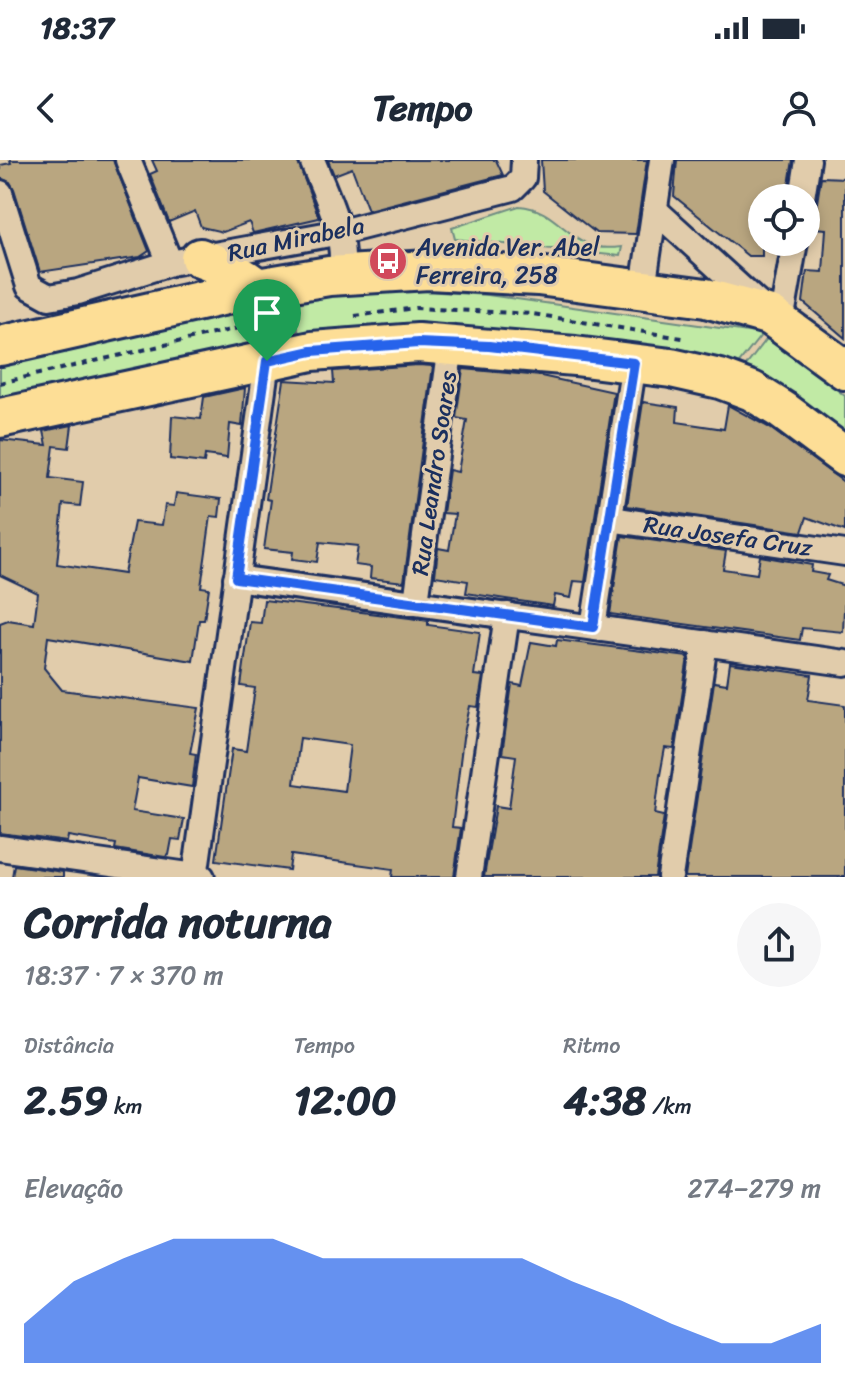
<!DOCTYPE html>
<html lang="pt">
<meta charset="utf-8">
<style>
:root{--surface:#fff;--page:#f6f6f7;--text:#1f2937;--muted:#747a83;--accent:#2563eb}
body{margin:0;font-family:Sriracha,sans-serif;background:var(--page);color:var(--text);height:100vh;display:flex;flex-direction:column;font-size:30px;white-space:nowrap}
*{box-sizing:border-box;margin:0}
p{font-size:26px;color:var(--muted)}
.icon{flex:none;width:44px;height:44px;fill:none;stroke:currentColor;stroke-width:2;stroke-linecap:round;stroke-linejoin:round}
.map{position:relative;height:717px;overflow:hidden}
.drawer{display:flex;flex-direction:column;background:var(--surface);flex:1}
.drawer>*{flex:none}
.controls{position:absolute;left:748px;top:24px;display:grid;gap:16px}
.controls a{display:grid;place-items:center;width:72px;height:72px;border-radius:50%;background:var(--surface);box-shadow:0 4px 12px #0003;font-size:40px}
.pin{position:absolute;display:grid;place-items:center;width:68px;height:68px;color:#fff;margin:-82px -34px;border-radius:50% 50% 50% 0;rotate:-45deg;box-shadow:0 0 8px #0007}
.pin .icon{rotate:45deg}
.round{display:grid;place-items:center;flex:none;width:84px;height:84px;border-radius:42px;background:var(--page)}
.headline{display:flex;align-items:center;justify-content:space-between;height:136px;padding:0 24px}
h1{font-size:44px;font-weight:700;line-height:60px}
.stats{display:grid;grid-template-columns:repeat(3,1fr);gap:12px;height:136px;padding:8px 24px}
.stats div{display:grid;align-content:center}
.stats b{font-size:40px;font-weight:700}
.stats small{font-size:22px;font-weight:400}
.stats p{font-size:22px}
.chart{height:224px;padding:16px 24px}
.chart p{display:flex;justify-content:space-between}
.chart svg{width:100%;height:144px;margin-top:8px;fill:var(--accent);opacity:.7}
.status{display:flex;justify-content:space-between;align-items:center;height:56px;padding:0 40px;background:var(--surface);direction:ltr}
.status svg{height:22px;fill:currentColor}
header{display:flex;justify-content:space-between;align-items:center;height:104px;padding:0 24px;background:var(--surface);font-size:36px;font-weight:700}
.map>svg:first-child{display:block}
.green{fill:#c1eaa5;stroke:#6e8c82;stroke-width:2}
.building{fill:#b9a680;stroke:#1b2f5e;stroke-width:2;fill-rule:evenodd}
.lines{fill:none;stroke-linecap:round;stroke-linejoin:round}
.minor-casing{stroke:#1b2f5e;stroke-width:30}
.primary-casing{stroke:#1b2f5e;stroke-width:44}
.path{stroke:#1b2f5e;stroke-width:4;stroke-dasharray:6 6;stroke-linecap:butt}
.minor{stroke:#e1ccab;stroke-width:24}
.primary{stroke:#fdde96;stroke-width:38}
.route-casing{stroke:#fff;stroke-width:16}
.route{stroke:#2563eb;stroke-width:10}
.labels{text-anchor:middle;dominant-baseline:central;stroke-width:6;stroke-linejoin:round;paint-order:stroke}
.street-label{font-size:24px;fill:#1b2f5e;stroke:#e1ccab}
.poi-label{font-size:24px;fill:#1b2f5e;stroke:#e1ccab;text-anchor:start}
</style>
<div class="status"><b>18:37</b><svg viewBox="0 0 49 12"><path d="M0 12V9h3v3zM5 12V6h3v6zM10 12V3h3v9zM15 12V0h3v12zM26 1h20v11H26zM47 4h2v5h-2z"/></svg></div>
<header><svg class="icon" aria-label="back" viewBox="0 0 24 24"><path d="M15 5l-7 7 7 7"/></svg>Tempo<svg class="icon" aria-label="person" viewBox="0 0 24 24"><circle cx="12" cy="8" r="4"/><path d="M4 21q1-7 8-7t8 7"/></svg></header>
<div class="map">
<svg width="845" height="717" viewBox="0 0 845 717">
<rect width="100%" height="100%" fill="#e1ccab"/>
<filter id="ink" filterUnits="userSpaceOnUse"><feTurbulence type="fractalNoise" baseFrequency=".0125" numOctaves="2"/><feDisplacementMap in="SourceGraphic" scale="16" xChannelSelector="R" yChannelSelector="G"/><feConvolveMatrix kernelMatrix="1 2 1 2 8 2 1 2 1" color-interpolation-filters="sRGB"/></filter>
<g filter="url(#ink)">
<g class="green">
<path d="M 519,46 C 552,48 562,73 590,85 C 599,89 613,88 622,87 L 620,96 L 455,79 L 452,68 Z"/>
<polygon points="392,129 488,135 762,174 729,216 299,181 295,133"/>
<polygon points="255,134 268,192 0,254 0,197"/>
<polygon points="769,176 845,236 845,289 739,215"/>
</g>
<g class="building">
<polygon points="10,0 113,0 149,91 140,97 40,112 14,29 10,22 0,18 0,5 11,3"/>
<polygon points="152,0 297,0 319,58 253,73 249,62 223,72 201,67 195,51 169,62 150,14 157,11"/>
<polygon points="328,0 496,0 503,15 368,50 352,8 334,15"/>
<polygon points="541,0 647,0 636,74 596,73 543,31"/>
<polygon points="677,0 793,0 788,31 777,30 776,38 762,38 762,96 748,96 674,36"/>
<polygon points="821,17 845,18 845,178 803,142 807,111 823,112 826,69 813,68"/>
<polygon points="418,205 433,206 404,422 370,418 371,407 355,405 358,386 320,382 317,402 292,399 293,392 264,389 271,340 266,339 284,220 334,223 333,211"/>
<polygon points="463,209 541,216 614,232 585,422 574,421 571,438 555,435 553,446 466,433 468,421 435,416 438,388 449,390 455,354 443,353 449,310 458,312 467,260 456,258"/>
<polygon points="245,228 242,266 230,264 227,298 205,295 204,303 170,299 172,256 201,259 204,237"/>
<polygon points="643,242 678,247 677,262 724,269 728,245 770,268 845,323 845,371 807,357 802,372 627,346"/>
<polygon points="72,265 69,288 54,286 50,318 83,322 80,346 63,344 57,404 124,414 134,362 162,365 165,345 174,346 176,333 221,339 219,357 211,356 201,427 209,428 204,460 199,460 193,501 48,477 44,508 62,530 199,548 190,593 196,594 192,627 138,618 132,651 184,659 180,680 172,679 169,695 165,697 115,689 116,684 68,676 67,682 0,673 0,463 8,460 34,464 38,433 0,415 0,280 47,285 44,271"/>
<polygon points="622,376 726,391 723,409 757,414 760,396 812,405 811,412 828,415 826,420 845,426 843,472 802,468 800,480 610,454"/>
<path d="M 264,440 L 410,458 L 428,461 L 428,465 L 480,472 L 474,515 L 483,516 L 478,547 L 470,546 L 463,578 L 452,667 L 461,668 L 454,717 L 392,717 L 393,709 L 291,695 L 289,710 L 216,700 L 232,589 L 246,591 L 255,528 L 241,526 L 250,462 L 261,463 ZM 300,578 L 350,585 L 344,631 L 294,624 Z"/>
<polygon points="557,480 688,497 674,589 665,588 660,615 655,654 664,656 655,717 484,717 496,646 509,648 516,596 502,594 512,524 522,526 531,482 556,486"/>
<polygon points="730,503 812,515 808,540 845,545 845,717 685,717 714,522 727,524"/>
<polygon points="14,705 63,712 63,717 12,717"/>
</g>
<g class="lines">
<g class="minor-casing">
<g id="minor">
<polyline points="128,0 170,103"/>
<path d="M 312,0 C 327,38 347,73 341,115"/>
<polyline points="0,33 29,126 49,137 78,132 170,103 341,72 513,28 523,18 524,0"/>
<polyline points="802,38 808,0"/>
<polyline points="655,50 766,151"/>
<polyline points="643,128 662,0"/>
<polyline points="781,162 795,82"/>
<polyline points="610,359 845,393"/>
<polyline points="236,418 845,503"/>
<polyline points="416,442 451,185"/>
<polyline points="593,467 634,203"/>
<polyline points="0,688 202,717"/>
<polyline points="195,717 267,201"/>
<polyline points="469,717 507,455"/>
<polyline points="670,717 705,483"/>
</g>
</g>
<g class="primary-casing">
<g id="primary">
<path d="M 200,98 C 253,118 292,139 267,201"/>
<polyline points="0,186 257,128 329,116 429,110 538,116 706,138 771,156 845,210"/>
<polyline points="0,258 312,191 418,183 575,196 671,208 720,219 752,231 782,250 845,297"/>
</g>
</g>
<g class="path">
<polyline points="355,156 415,148 533,154 688,179"/>
<polyline points="0,223 247,166"/>
</g>
<use href="#minor" class="minor"/>
<use href="#primary" class="primary"/>
</g>
</g>
<g class="lines" filter="url(#ink)">
<g class="route-casing">
<polygon id="route" points="418,183 489,186 634,203 593,467 236,418 267,201 312,191"/>
</g>
<use href="#route" class="route"/>
</g>
<defs>
<g id="bus-disc" transform="scale(2)"><circle r="9.5" fill="#d1495b" stroke="#e1ccab"/><path d="M-5-6H5V4H4V6H2V4H-2V6H-4V4H-5ZM-3.5-4V0h7V-4ZM-3.5 1.2v1.5H-2V1.2ZM2 1.2v1.5H3.5V1.2Z" fill="#fff"/></g>
</defs>
<g fill-rule="evenodd">
<use href="#bus-disc" x="388" y="101"/>
</g>
<g class="labels">
<g class="street-label">
<text transform="translate(296 79) rotate(-12)">Rua Mirabela</text>
<text transform="translate(434 313) rotate(-82)">Rua Leandro Soares</text>
<text transform="translate(728 376) rotate(8)">Rua Josefa Cruz</text>
</g>
<g class="poi-label">
<text x="416" y="87">Avenida Ver. Abel<tspan x="416" dy="28">Ferreira, 258</tspan></text>
</g>
</g>
</svg>
<div class="controls">
<a><svg class="icon" aria-label="locate" viewBox="0 0 24 24"><circle cx="12" cy="12" r="6"/><path d="M12 2v4M12 18v4M2 12h4M18 12h4"/></svg></a>
</div>
<div class="pin" style="left:267px;top:201px;background:#1e9e55"><svg class="icon" aria-label="arrive" viewBox="0 0 24 24"><path d="M6 21V4h12l-3 4 3 4H6"/></svg></div>
</div>
<section class="drawer">
<div class="headline"><div><h1>Corrida noturna</h1><p>18:37 · 7 × 370 m</p></div><a class="round"><svg class="icon" aria-label="share" viewBox="0 0 24 24"><path d="M12 15V3M7 8l5-5 5 5M5 13v7h14v-7"/></svg></a></div>
<div class="stats">
<div><p>Distância</p><b>2.59<small> km</small></b></div>
<div><p>Tempo</p><b>12:00</b></div>
<div><p>Ritmo</p><b>4:38<small> /km</small></b></div>
</div>
<div class="chart"><p><span>Elevação</span>274–279 m</p>
<svg viewBox="0 0 160 44" preserveAspectRatio="none"><path d="M0 44V32L10 19L20 12L30 6L40 6L50 6L60 12L70 12L80 12L90 12L100 12L110 19L120 25L130 32L140 38L150 38L160 32V44z"/></svg>
</div>
</section>
